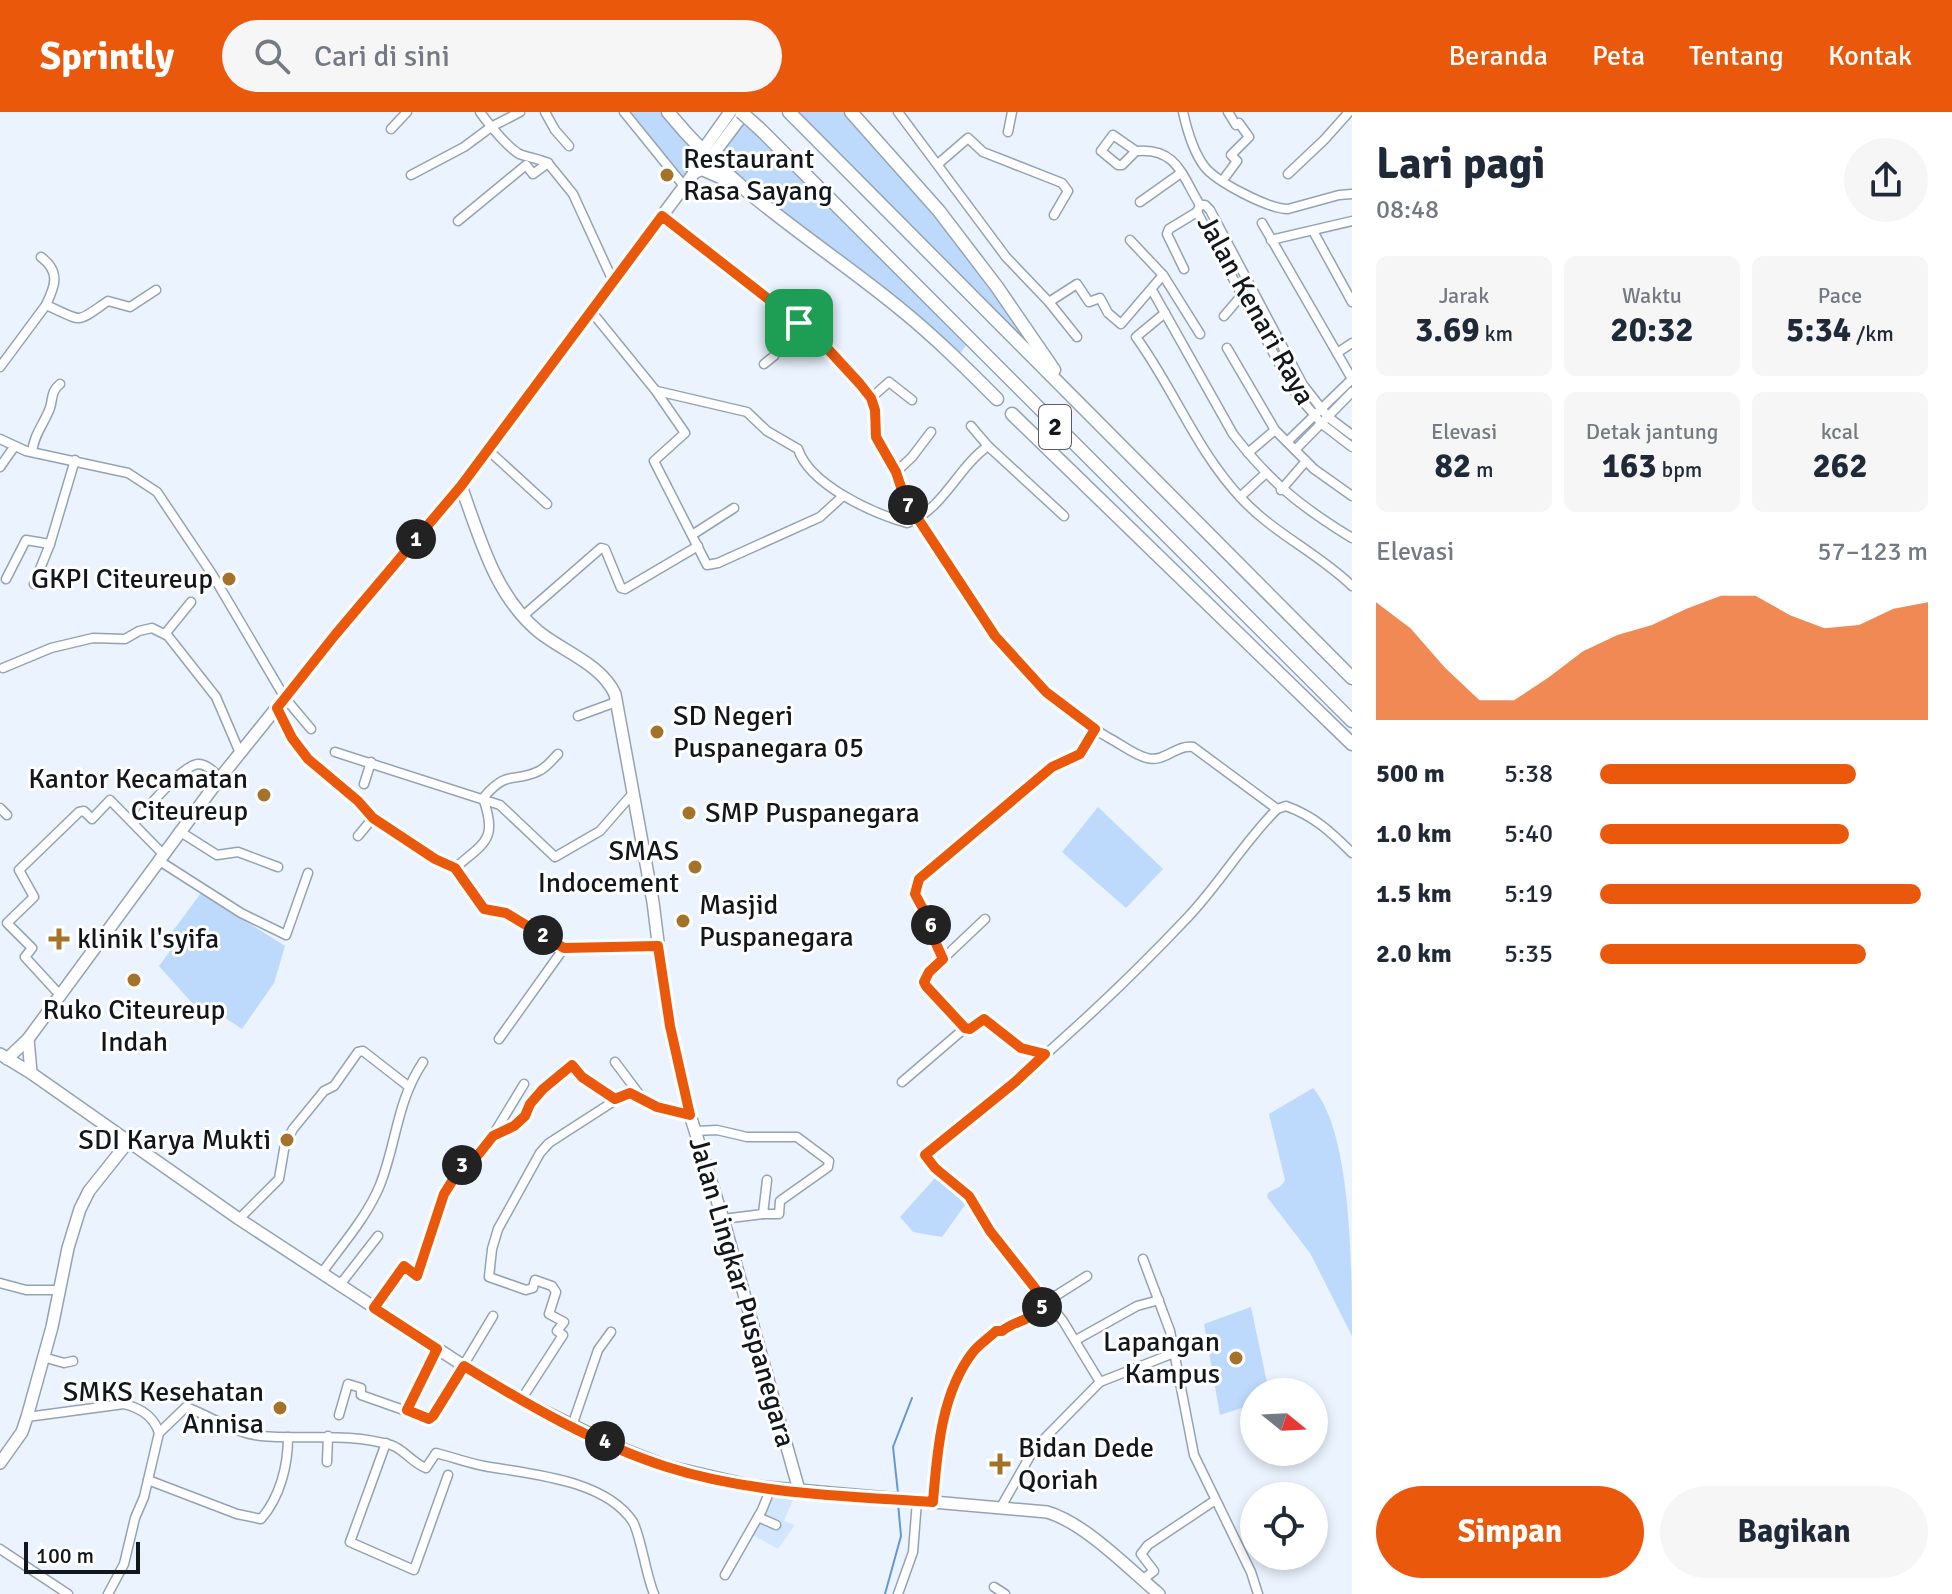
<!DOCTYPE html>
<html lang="id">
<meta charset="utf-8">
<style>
:root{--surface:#fff;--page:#f6f6f7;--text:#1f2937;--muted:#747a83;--accent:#ea580c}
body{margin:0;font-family:Signika,sans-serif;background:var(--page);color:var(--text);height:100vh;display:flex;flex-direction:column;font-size:30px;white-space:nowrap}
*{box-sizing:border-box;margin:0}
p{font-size:26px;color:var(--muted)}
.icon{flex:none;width:44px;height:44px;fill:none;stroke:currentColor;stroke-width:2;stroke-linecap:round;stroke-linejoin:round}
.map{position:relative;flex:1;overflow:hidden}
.sheet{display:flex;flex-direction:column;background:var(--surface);width:600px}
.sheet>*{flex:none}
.needle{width:52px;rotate:108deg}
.controls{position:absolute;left:1240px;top:1266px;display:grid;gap:16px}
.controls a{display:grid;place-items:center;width:88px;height:88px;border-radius:50%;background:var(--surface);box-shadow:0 4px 12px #0003;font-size:40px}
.scale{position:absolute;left:24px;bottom:20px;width:116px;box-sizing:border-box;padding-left:8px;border:4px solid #12171d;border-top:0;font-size:22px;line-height:28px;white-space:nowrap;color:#12171d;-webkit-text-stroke:6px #fff;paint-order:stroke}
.pin{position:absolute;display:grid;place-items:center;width:68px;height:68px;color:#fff;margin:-34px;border-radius:16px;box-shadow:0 4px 12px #0006}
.km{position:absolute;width:40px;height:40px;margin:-20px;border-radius:50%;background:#222;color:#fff;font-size:22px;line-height:40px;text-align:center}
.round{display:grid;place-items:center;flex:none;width:84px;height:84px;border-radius:42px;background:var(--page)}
.summary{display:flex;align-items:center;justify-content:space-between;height:136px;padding:0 24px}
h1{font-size:44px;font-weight:700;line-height:60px}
.metrics{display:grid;grid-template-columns:repeat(3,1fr);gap:12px;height:136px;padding:8px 24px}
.metrics div{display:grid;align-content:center;border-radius:12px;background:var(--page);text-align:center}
.metrics b{font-size:34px;font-weight:700}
.metrics small{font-size:22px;font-weight:400}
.metrics p{font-size:22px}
.chart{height:224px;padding:16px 24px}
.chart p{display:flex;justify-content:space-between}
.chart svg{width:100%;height:144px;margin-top:8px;fill:var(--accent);opacity:.7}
.cta{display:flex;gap:16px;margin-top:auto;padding:16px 24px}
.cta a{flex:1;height:92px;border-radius:48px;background:var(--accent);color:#fff;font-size:32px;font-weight:700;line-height:92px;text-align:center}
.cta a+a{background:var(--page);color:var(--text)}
ul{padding:0 24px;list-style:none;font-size:26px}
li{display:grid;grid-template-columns:128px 96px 1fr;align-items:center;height:60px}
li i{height:20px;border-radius:10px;background:var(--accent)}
header{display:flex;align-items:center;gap:48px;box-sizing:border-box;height:112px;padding:0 40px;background:var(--accent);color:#fff}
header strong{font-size:38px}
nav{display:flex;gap:44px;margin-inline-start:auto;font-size:28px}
.search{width:560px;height:72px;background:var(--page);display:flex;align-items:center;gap:20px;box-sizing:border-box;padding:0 28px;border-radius:44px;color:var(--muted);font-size:30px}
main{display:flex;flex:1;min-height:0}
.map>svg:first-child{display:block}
.built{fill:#d2e7ff}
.green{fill:#bddafc}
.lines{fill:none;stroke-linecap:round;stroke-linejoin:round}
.stream{stroke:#6298d3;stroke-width:2}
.minor-casing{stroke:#94a3b3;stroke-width:11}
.major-casing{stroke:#94a3b3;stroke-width:14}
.highway-casing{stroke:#94a3b3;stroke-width:15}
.minor{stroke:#fff;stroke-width:8}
.major{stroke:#fff;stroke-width:11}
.highway{stroke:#fff;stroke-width:12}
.highway-bridge-casing{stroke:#94a3b3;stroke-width:15;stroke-linecap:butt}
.highway-bridge{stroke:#fff;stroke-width:12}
.route-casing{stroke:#fff;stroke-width:16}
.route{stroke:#ea580c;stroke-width:10}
.poi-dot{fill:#a5722a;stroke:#fff;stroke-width:3}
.labels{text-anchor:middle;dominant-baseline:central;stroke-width:6;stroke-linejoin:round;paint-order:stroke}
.shield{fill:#fff;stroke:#595d61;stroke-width:2}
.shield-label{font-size:26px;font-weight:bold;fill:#12171d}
.poi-label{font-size:28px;fill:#12171d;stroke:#fff;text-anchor:start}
.street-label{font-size:28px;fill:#12171d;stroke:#fff}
</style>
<header>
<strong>Sprintly</strong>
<div class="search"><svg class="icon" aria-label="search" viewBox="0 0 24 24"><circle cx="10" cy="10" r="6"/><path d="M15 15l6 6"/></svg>Cari di sini</div>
<nav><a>Beranda</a><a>Peta</a><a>Tentang</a><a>Kontak</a></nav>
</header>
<main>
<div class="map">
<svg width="1352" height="1482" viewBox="0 0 1352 1482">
<rect width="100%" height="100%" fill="#eaf3fe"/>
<polygon class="built" points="775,1380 794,1385 784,1409 795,1413 778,1437 753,1423"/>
<g class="green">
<polygon points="624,0 676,0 690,28 695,49 684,74"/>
<polygon points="789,0 851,0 939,99 1075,287"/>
<polygon points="745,3 969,229 957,246 710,47"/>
<polygon points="1098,695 1163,757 1126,796 1062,740"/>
<polygon points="201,781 285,834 274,871 242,917 206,893 193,892 159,854 170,839 164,831"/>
<path d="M 1313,976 C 1352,1020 1352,1159 1352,1224 L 1310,1141 L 1267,1085 L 1268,1081 L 1281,1074 L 1285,1068 L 1269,1002 Z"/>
<polygon points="940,1063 965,1093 942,1125 913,1120 900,1105 935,1066"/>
<polygon points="1251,1195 1269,1280 1254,1280 1254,1292 1220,1303 1204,1212"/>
</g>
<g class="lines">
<g class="stream">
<polyline points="898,1381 893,1335 912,1286"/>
<polyline points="885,1482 901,1424 898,1391"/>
</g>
<g class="minor-casing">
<g id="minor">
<path d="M 480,0 C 487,10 511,40 522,43 C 531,46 539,47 548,51"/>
<polyline points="545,0 555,18 569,34"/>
<polyline points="624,0 684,74"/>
<polyline points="898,0 1006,145 1049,190 1077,225"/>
<path d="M 1183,0 C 1187,18 1193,39 1204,54 C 1216,70 1269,97 1288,97 L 1339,83 L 1352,82"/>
<polyline points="391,17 407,0"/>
<polyline points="1008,20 1012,0"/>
<polygon points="1113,23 1136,39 1122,53 1118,53 1101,39"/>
<path d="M 1136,39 C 1177,35 1182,64 1200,93"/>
<polyline points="548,51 573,82 613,169"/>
<polyline points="938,52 968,26 983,40 1062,71 1068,79 1054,103"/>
<polyline points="1288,62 1324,28 1349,0"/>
<polyline points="411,63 464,35 491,15 520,0"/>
<polyline points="1223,68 1237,49 1231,43 1249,25 1239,11 1236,13 1228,0"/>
<polyline points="1140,90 1181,61"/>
<path d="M 662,104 L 799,211 L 826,235 L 860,272 L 871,286 L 875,298 L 876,325 L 888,345 L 914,403 L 918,405 C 972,488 1021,576 1109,626 C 1121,632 1134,643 1147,646 C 1164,651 1177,632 1193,635 L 1277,697"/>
<polyline points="458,109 526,53 533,62 548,51"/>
<polyline points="1262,111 1352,267"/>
<polyline points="1313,119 1352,190"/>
<polyline points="1271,128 1352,109"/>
<path d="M 41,145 C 61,160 55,174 46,193 C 85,210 74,212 108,189 L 130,195 L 156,178"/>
<polyline points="1184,157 1167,122 1169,117 1197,100"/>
<polyline points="1163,163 1200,222"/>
<path d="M 1152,178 L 1233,322 C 1270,370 1301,395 1352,426"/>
<polyline points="1049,190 1077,172 1089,190 1100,186 1108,201 1121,212 1163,163 1130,128"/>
<polyline points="591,199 656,279 685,321 654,349 707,453 718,451 820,405 843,384"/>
<path d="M 1165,201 L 1136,225 C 1174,277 1196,338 1241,386 C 1273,421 1318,441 1352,474"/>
<polyline points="1224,204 1241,184"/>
<polyline points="799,211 821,187"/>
<polyline points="1227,236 1275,318 1314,357 1352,384"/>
<polyline points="1337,241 1352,231"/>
<polyline points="764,252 774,244 794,208"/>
<polyline points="0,255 46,193"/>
<path d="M 657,279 L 747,300 L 767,319 L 798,337 C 810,373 872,401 907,411 C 943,398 957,356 988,334"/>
<polyline points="871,286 889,270 912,288"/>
<polyline points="971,314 988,334 1064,404"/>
<polyline points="1352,323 1328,305 1303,273 1210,98 1205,93 1200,93 1197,100 1294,279 1322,312 1352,335"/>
<polyline points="0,327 26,339 128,361 157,380 212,462 285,586 311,617"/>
<polyline points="1287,330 1352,267"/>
<polyline points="488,338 547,392"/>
<polyline points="1295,338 1352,280"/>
<path d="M 32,340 C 34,322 44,312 50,296 C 53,286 51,279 60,272"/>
<polyline points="1248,341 1275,318"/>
<polyline points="0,355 14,335"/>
<polyline points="896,360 912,345 931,320"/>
<polyline points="1281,378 1306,349"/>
<polyline points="1240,385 1266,361"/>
<polyline points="692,423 734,396"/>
<polyline points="6,467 26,428 50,432"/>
<polyline points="34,472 50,432 75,348"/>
<polyline points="523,504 601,436 605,437 621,476 625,477 698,434"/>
<polyline points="165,522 191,490"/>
<polyline points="3,556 51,536 93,526 125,527 139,519 152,516 168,524 216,585 240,641"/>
<polyline points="277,596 292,626 308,647 358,689 373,706 435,747 455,756 484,797 506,801 564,836 658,834"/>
<polyline points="578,604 616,590"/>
<polyline points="335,640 500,693 555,745 600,719 634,680"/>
<polyline points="364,672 371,650"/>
<polyline points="0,696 7,703"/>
<path d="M 134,711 C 146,698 182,653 198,652 C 207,652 214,660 220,666"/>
<polyline points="179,719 217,743 238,740 278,755"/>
<polyline points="358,724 373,706"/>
<polyline points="158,748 241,801 286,823 308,761"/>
<path d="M 455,756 C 485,730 498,728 483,686 C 509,656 512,672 539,659 C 547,655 552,648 558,642"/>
<polyline points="985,807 929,860 924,870 965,916 970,917 984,907 1021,936 1045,942"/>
<polyline points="943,847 933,825 929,808 915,782 919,767 1052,655 1080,642 1095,617"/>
<polyline points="59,882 25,845 32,836 7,811 34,785 19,758 79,700 84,699 92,707 110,688 163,742"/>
<polyline points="499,927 564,836"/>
<polyline points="615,950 639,982"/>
<polyline points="902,970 965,916"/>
<polyline points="695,1019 717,1018 747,1025 797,1025 829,1049 828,1055 780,1089 779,1102 763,1102"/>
<polyline points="493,1024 514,1014 525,1004 530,992 543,977 572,953 582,965 615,987"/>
<polyline points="239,1107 279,1067 285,1032 293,1017 324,979 334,974 358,940 363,939 408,974"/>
<polyline points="723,1107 763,1102 767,1068"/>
<polyline points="1143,1147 1170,1219 1194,1343 1251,1460 1258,1482"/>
<path d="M 321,1162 C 341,1134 367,1105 380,1073 C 397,1030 396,991 423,950"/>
<polyline points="0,1171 26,1178 59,1178"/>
<polyline points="339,1174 378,1124"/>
<polyline points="374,1196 404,1154 417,1164 444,1082 468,1046 478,1043 487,1033 524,972"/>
<polyline points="1076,1228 1137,1194 1159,1188"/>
<polyline points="43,1245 64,1251 73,1249"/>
<path d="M 1100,1270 L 1063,1209 L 990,1119 L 969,1084 L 926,1045 L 926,1041 C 1019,969 1107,891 1188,805 C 1220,771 1244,730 1277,697 L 1286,694 C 1314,704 1331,720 1352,741"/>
<polyline points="521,1288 563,1223 557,1219 564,1210 549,1202 556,1180 552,1174 535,1168 533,1176 526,1178 489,1165 492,1137 498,1117 540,1041 549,1031 625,982 643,986 666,998 690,1003"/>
<polyline points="407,1298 437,1237"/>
<polyline points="339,1303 348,1272 361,1276 361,1283 429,1307 433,1304 493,1204"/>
<path d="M 27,1305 L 124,1292 C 140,1296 154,1304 159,1321 L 144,1385 L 135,1406 L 124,1452 L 108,1482"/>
<polyline points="572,1314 598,1238 611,1220"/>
<path d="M 159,1321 L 186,1295 C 211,1304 233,1321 261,1324 C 305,1328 347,1320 391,1333 C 404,1337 412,1351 426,1356 L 436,1341 C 452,1345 468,1351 484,1354 C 529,1362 605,1367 633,1410 C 641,1425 646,1463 654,1482"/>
<polyline points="386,1331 350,1430 414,1458 448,1363"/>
<polyline points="327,1350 328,1324"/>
<path d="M 148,1368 L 237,1402 L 261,1407 C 280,1385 288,1354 288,1325"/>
<path d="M 933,1390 C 937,1341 941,1281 973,1240 C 979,1232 989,1226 996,1219 L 1002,1219 L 1011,1212 L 1024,1210 L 1046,1190 L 1087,1164"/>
<polyline points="1001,1395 1034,1337 1100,1270 1174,1241"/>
<polyline points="758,1405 776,1413"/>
<polyline points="0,1437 68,1482"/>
<polyline points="725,1463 762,1398 771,1376"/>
<polyline points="1142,1468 1154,1459 1141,1442 1148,1433 1214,1389"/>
<polyline points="994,1475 1005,1482"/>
<polyline points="898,1482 913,1440 917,1389"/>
</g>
</g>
<g class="major-casing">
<g id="major">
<polyline points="694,61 695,49 730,0"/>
<path d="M 461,374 C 480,426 495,484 539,520 C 564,540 601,552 615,582 L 653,790 L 664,878 L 677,948 L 690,1003 L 723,1107 L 799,1378"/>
<polyline points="28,927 31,961"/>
<path d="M 0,942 L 31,961 L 239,1107 L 464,1254 L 521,1288 L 615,1334 L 666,1354 L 752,1374 L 1047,1400 C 1085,1411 1128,1456 1159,1482"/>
<polyline points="7,947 28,927 220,666 335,523 461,374 694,61 702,57 745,0"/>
<polyline points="0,1351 22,1320 27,1305 52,1215 68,1136 80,1097 89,1079 128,1030"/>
</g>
</g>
<g class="highway-casing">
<g id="highway">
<path d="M 668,0 C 736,84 822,132 904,200 C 937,227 967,257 997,287"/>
<polyline points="789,0 1352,566"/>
<polyline points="851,0 939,99 997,175 1054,258"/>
<polyline points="761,18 1352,609"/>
<polyline points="702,57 725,67"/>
<polyline points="1012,302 1352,632"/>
</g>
</g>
<use href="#minor" class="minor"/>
<use href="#major" class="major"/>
<use href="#highway" class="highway"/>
<g class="highway-bridge-casing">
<polyline id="highway-bridge" points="741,0 761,18"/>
</g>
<use href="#highway-bridge" class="highway-bridge"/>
</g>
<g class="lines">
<g class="route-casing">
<path id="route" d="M 662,104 L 799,211 L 826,235 L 860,272 L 871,286 L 875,298 L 876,325 L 896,360 L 905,387 L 995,524 L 1046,580 L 1095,617 L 1080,642 L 1052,655 L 919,767 L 915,782 L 929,808 L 933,825 L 943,847 L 929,860 L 924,870 L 926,874 L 965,916 L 970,917 L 984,907 L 1021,936 L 1045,942 L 1014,971 L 925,1043 L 935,1056 L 969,1084 L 990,1119 L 1046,1190 C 1032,1210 1017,1207 1002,1219 L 996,1219 C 989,1226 979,1232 973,1240 C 941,1281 937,1341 933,1390 C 845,1384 752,1382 667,1355 C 595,1332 528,1293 464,1254 L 433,1304 L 429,1307 L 407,1298 L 437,1237 L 374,1196 L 404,1154 L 417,1164 L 444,1082 L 465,1049 L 478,1043 L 493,1024 L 514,1014 L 525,1004 L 530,992 L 543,977 L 572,953 L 582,965 L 615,987 L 630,981 L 657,995 L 690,1003 L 670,914 L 658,834 L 564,836 L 506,801 L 484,797 L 455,756 L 435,747 L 373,706 L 358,689 L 308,647 L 292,626 L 277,596 L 335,523 L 461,374 Z"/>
</g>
<use href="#route" class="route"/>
</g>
<g class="poi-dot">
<circle cx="667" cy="63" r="8"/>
<circle cx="229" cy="467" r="8"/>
<circle cx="657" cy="620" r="8"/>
<circle cx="264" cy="683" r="8"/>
<circle cx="689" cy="701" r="8"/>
<circle cx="695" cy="755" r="8"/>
<circle cx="683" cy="809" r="8"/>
<path d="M55 815h8v8h8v8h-8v8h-8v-8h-8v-8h8z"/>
<circle cx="134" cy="868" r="8"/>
<circle cx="287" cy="1028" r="8"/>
<circle cx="1236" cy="1246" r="8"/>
<circle cx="280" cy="1296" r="8"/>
<path d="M996 1340h8v8h8v8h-8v8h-8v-8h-8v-8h8z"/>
</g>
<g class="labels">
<rect class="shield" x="1039" y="293" width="32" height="44" rx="6"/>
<g class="shield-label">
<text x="1055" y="315">2</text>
</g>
<g class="poi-label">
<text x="683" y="47">Restaurant<tspan x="683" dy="32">Rasa Sayang</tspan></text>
<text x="213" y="467" text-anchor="end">GKPI Citeureup</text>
<text x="673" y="604">SD Negeri<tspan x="673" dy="32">Puspanegara 05</tspan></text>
<text x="248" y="667" text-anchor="end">Kantor Kecamatan<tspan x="248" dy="32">Citeureup</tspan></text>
<text x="705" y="701">SMP Puspanegara</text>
<text x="679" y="739" text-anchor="end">SMAS<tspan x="679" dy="32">Indocement</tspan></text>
<text x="699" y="793">Masjid<tspan x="699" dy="32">Puspanegara</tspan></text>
<text x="77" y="827">klinik l'syifa</text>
<text x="134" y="898" text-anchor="middle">Ruko Citeureup<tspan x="134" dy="32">Indah</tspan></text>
<text x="271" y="1028" text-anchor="end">SDI Karya Mukti</text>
<text x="1220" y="1230" text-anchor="end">Lapangan<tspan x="1220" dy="32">Kampus</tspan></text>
<text x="264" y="1280" text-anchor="end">SMKS Kesehatan<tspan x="264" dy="32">Annisa</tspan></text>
<text x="1018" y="1336">Bidan Dede<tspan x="1018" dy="32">Qoriah</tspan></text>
</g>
<g class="street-label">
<text transform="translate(1256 198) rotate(61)">Jalan Kenari Raya</text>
<text transform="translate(742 1180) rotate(74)">Jalan Lingkar Puspanegara</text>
</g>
</g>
</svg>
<div class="controls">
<a><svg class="needle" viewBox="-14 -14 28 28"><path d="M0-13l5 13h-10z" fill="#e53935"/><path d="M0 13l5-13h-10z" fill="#747a83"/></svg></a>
<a><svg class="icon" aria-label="locate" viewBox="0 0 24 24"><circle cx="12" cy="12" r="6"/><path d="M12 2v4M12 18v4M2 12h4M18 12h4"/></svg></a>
</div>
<div class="scale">100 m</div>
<div class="pin" style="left:799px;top:211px;background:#1e9e55"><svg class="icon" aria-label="arrive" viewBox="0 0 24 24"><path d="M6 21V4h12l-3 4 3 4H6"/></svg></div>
<b class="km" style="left:416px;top:427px">1</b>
<b class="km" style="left:543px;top:823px">2</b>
<b class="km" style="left:462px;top:1053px">3</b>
<b class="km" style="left:605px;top:1329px">4</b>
<b class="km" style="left:1042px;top:1195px">5</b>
<b class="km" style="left:931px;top:813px">6</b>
<b class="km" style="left:908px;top:393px">7</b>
</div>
<section class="sheet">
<div class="summary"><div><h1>Lari pagi</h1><p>08:48</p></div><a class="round"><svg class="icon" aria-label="share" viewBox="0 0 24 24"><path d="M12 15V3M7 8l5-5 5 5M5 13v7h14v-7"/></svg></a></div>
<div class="metrics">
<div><p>Jarak</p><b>3.69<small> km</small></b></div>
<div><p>Waktu</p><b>20:32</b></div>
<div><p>Pace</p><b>5:34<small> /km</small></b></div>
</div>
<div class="metrics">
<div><p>Elevasi</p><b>82<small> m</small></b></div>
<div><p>Detak jantung</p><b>163<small> bpm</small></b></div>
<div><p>kcal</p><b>262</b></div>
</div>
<div class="chart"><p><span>Elevasi</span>57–123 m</p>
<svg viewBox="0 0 160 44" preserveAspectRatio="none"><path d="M0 44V8L10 16L20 28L30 38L40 38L50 31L60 23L70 18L80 15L90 10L100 6L110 6L120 12L130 16L140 15L150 10L160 8V44z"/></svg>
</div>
<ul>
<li><b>500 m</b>5:38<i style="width:78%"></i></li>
<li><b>1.0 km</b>5:40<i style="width:76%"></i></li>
<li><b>1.5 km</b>5:19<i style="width:98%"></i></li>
<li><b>2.0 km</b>5:35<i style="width:81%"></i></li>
</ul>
<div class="cta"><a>Simpan</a><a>Bagikan</a></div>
</section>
</main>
